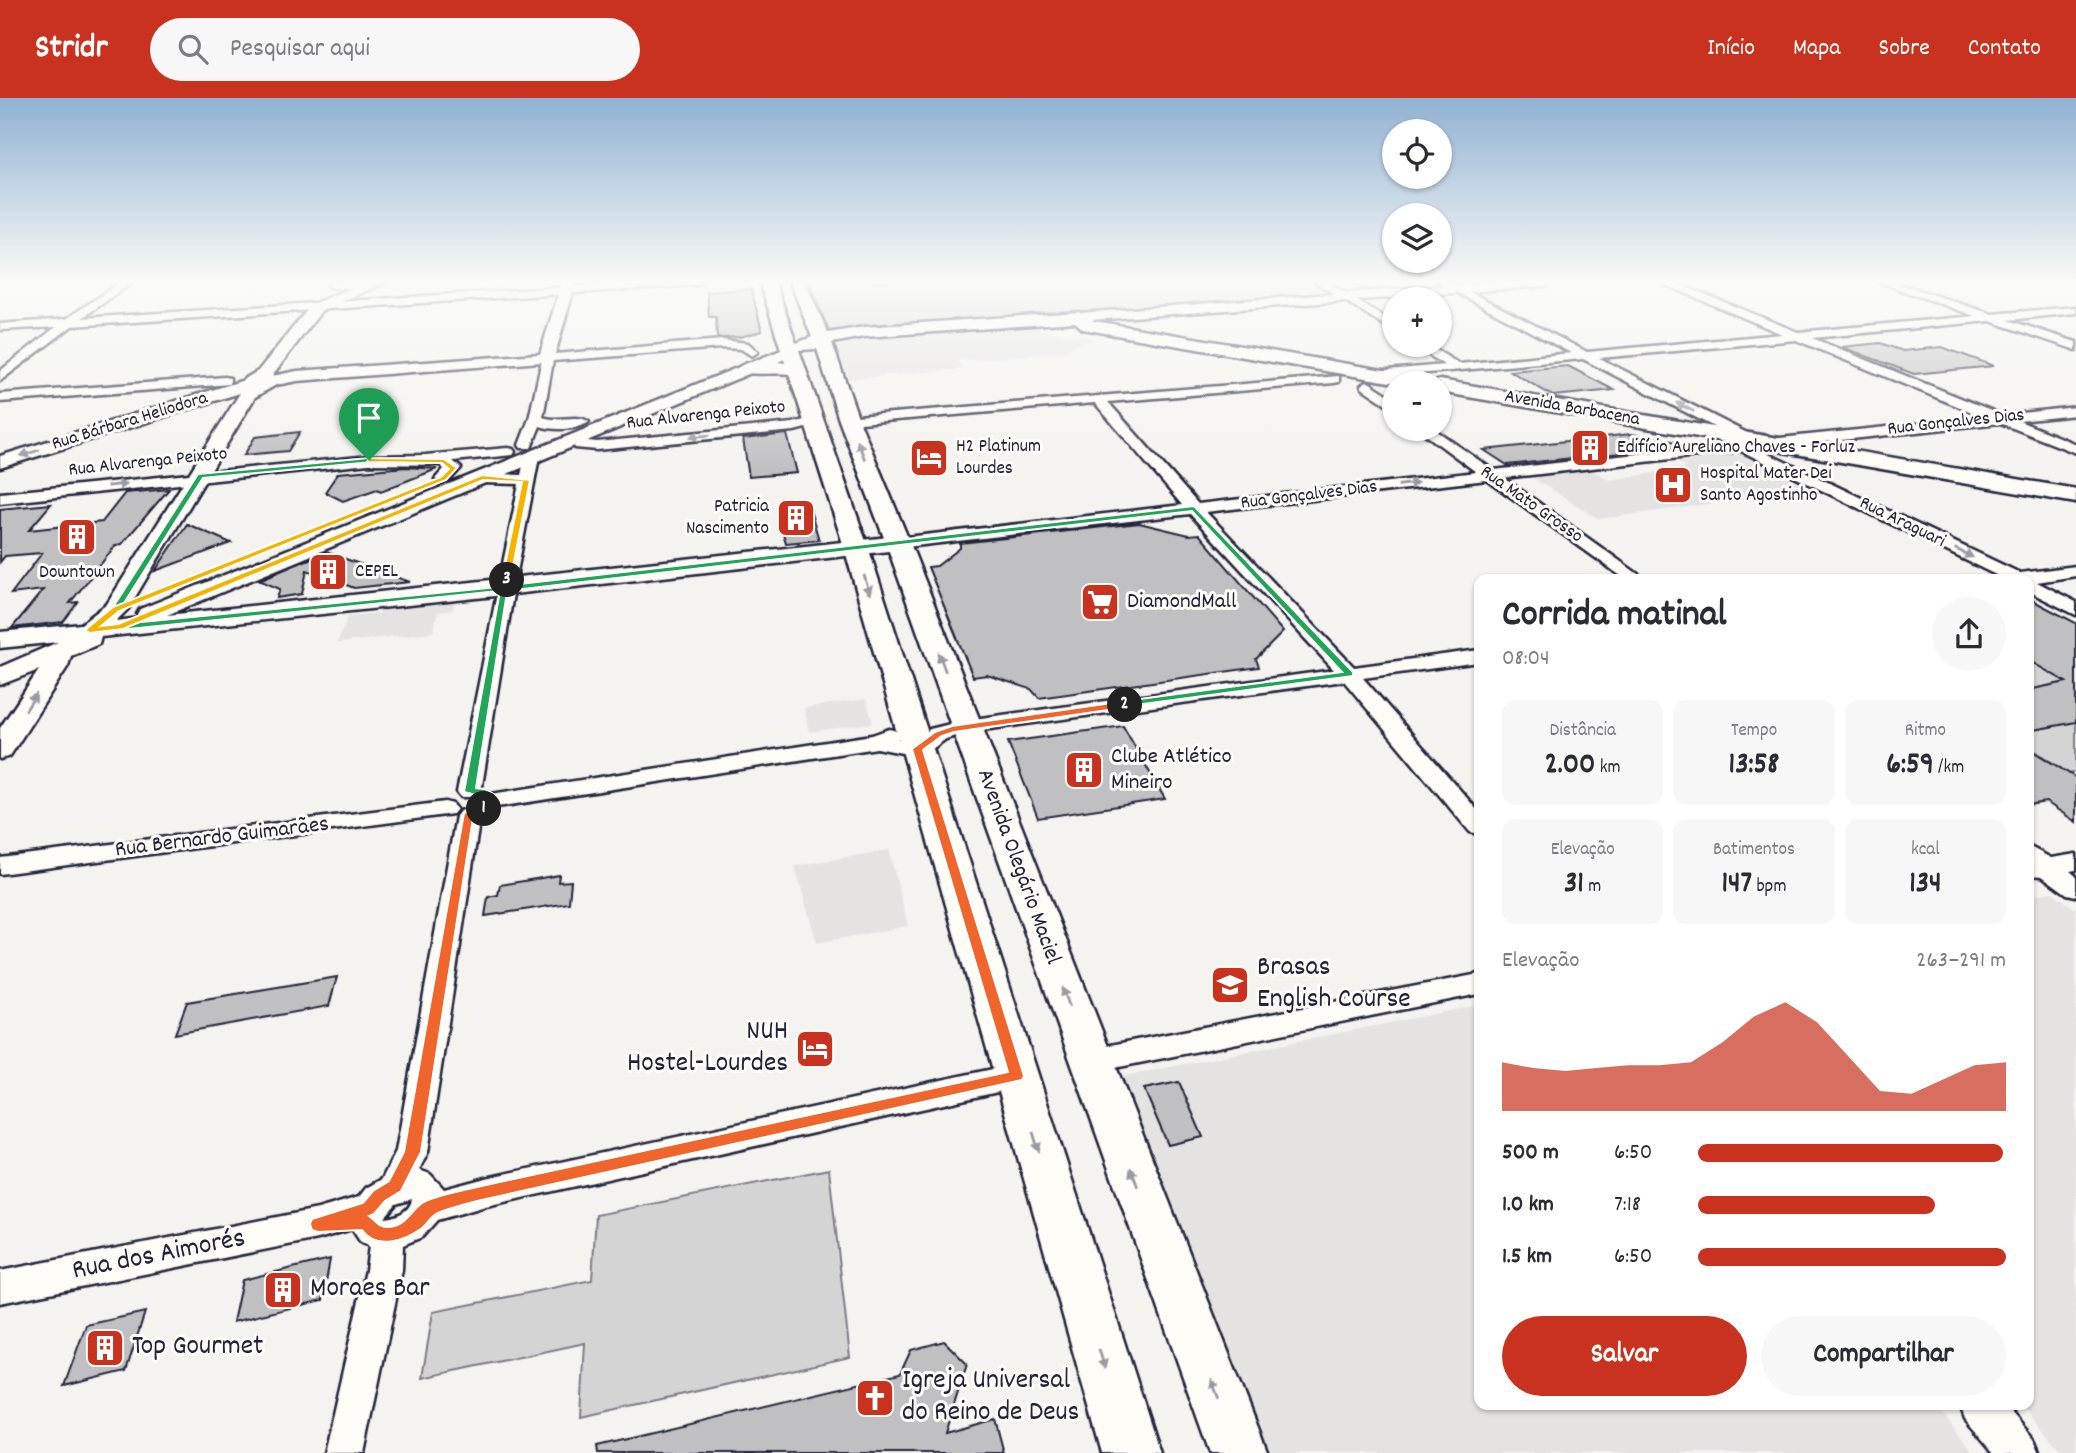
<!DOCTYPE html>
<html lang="pt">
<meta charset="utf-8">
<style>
:root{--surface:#fff;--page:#f7f7f7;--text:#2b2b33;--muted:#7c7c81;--accent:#c8321e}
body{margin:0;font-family:Dekko,sans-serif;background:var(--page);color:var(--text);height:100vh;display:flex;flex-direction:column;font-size:26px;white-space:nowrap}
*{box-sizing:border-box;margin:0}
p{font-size:23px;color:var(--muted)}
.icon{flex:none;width:38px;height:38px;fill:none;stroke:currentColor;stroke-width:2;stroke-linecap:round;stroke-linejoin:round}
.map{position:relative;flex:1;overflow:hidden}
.details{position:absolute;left:1474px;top:476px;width:560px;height:836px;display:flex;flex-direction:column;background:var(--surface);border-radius:14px;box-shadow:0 2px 5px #0004}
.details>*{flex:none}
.fabs{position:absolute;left:1382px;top:21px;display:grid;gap:14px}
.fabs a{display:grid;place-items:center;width:70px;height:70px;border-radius:50%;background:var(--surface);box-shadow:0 2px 5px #0004;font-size:35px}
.pin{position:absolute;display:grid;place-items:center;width:60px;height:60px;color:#fff;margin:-72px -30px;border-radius:50% 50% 50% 0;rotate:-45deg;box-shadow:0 0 7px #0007}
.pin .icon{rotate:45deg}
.km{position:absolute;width:35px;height:35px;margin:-18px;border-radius:50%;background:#222;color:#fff;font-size:19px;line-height:35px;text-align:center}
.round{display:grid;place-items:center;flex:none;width:74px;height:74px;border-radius:37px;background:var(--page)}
.overview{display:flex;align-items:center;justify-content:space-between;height:119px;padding:0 28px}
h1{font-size:38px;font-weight:700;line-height:52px}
.stats{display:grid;grid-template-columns:repeat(3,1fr);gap:10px;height:119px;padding:7px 28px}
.stats div{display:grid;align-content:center;border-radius:14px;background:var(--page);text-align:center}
.stats b{font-size:30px;font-weight:700}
.stats small{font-size:19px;font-weight:400}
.stats p{font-size:19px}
.chart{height:196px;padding:14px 28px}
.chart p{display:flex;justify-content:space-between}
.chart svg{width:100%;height:126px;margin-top:7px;fill:var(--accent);opacity:.7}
.button{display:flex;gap:14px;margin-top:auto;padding:14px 28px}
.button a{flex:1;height:80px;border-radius:42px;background:var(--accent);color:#fff;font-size:28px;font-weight:700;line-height:80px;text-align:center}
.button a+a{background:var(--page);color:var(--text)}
ul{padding:0 28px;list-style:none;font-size:23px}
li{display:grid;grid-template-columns:112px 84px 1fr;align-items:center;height:52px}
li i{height:18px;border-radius:9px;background:var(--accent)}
header{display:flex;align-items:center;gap:42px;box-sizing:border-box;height:98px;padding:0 35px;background:var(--accent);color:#fff}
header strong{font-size:33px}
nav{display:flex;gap:38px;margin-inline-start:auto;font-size:24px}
.search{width:490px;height:63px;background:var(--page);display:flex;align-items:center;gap:18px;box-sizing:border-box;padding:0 24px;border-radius:38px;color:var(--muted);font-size:26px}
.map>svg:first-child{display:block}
.built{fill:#e4e3e2}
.green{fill:#d5d4d5;stroke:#7c7b88;stroke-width:2}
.building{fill:#c0bfc2;stroke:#22223b;stroke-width:2}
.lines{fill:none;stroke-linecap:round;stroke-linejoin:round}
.minor-casing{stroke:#22223b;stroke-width:5}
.tertiary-casing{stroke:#22223b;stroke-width:5}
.secondary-casing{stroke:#22223b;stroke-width:5}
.minor{fill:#fdfcf7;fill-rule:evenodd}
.tertiary{fill:#fdfcf7;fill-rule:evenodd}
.secondary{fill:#fdfcf7;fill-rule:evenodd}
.oneway{fill:#9a9aa2}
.split-1{fill:#22a559;stroke:#fff;stroke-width:2}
.split-2{fill:#f0652b;stroke:#fff;stroke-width:2}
.split-3{fill:#22a559;stroke:#fff;stroke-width:2}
.split-4{fill:#f5b400;stroke:#fff;stroke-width:2}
.labels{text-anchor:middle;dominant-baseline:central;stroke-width:6;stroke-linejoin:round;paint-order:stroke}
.far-street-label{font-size:19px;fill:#22223b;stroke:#fdfcf7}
.far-poi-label{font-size:19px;fill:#22223b;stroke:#fdfcf7;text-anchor:start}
.poi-label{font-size:23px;fill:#22223b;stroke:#fdfcf7;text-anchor:start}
.street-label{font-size:23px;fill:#22223b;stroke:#fdfcf7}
.near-poi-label{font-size:28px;fill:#22223b;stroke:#fdfcf7;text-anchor:start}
.near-street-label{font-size:28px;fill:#22223b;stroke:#fdfcf7}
</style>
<header>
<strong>Stridr</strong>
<div class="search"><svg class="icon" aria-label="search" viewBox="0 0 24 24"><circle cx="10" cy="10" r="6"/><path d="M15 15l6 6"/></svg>Pesquisar aqui</div>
<nav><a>Início</a><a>Mapa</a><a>Sobre</a><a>Contato</a></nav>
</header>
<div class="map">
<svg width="2076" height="1355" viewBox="0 0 2076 1355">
<rect width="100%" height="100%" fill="#f4f3ef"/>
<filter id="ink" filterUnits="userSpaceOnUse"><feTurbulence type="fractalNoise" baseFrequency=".0143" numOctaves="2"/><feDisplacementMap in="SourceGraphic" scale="14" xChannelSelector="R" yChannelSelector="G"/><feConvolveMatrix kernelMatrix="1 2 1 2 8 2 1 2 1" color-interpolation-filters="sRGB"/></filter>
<g filter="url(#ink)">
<g class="built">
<polygon points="1001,230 1036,231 1095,241 1073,248 1067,254 958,263 963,271 848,281 836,249 855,241"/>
<polygon points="1742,356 1811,392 1599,421 1528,377 1587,369 1609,382 1686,370 1678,363"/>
<polygon points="456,501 452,512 438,514 433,534 337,545 348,518 380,515 382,508"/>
<polygon points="866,601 873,625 809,634 804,610"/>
<polygon points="889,752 908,828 817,845 795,768"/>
<polygon points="2052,794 2076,811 2076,1355 2063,1355 2021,1307 2028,1307 2028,799"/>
<polygon points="1479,907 1479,1307 1935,1307 1975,1355 1261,1355 1110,981"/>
</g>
<g class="green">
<polygon points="809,184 1313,184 1327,193 1325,197 840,233 829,232"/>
<polygon points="2028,562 2066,584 2028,592"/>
<polygon points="2028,620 2045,630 2076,624 2076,674 2069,676 2028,648"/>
<polygon points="829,1071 850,1259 581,1319 585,1245 422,1280 433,1214 592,1182 596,1117"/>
</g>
<g class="building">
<polygon points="751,191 762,233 740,239 717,240 716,219 709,219 707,194"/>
<polygon points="1880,245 1903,253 1942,249 1994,268 1914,276 1842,249"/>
<polygon points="1568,268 1614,292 1553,298 1510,273"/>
<polygon points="300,334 288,353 244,357 255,339"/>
<polygon points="787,336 797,375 749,379 743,341"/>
<polygon points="1631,336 1678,344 1678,349 1507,367 1484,352"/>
<polygon points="406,369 437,371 381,393 377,391 343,403 325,394 338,375"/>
<polygon points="169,391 122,446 116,447 70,505 78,504 63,524 12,530 43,492 11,496 42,455 5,458 0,464 0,411 51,406 29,432 102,424 125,395"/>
<polygon points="810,412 819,442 786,445 778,418"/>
<polygon points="1139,425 1189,437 1199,436 1283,534 1256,561 1259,569 1039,600 1031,591 987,577 973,579 928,469 937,468 960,450 960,445"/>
<polygon points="187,426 231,445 155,473"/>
<polygon points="326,454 410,484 354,490 307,472 302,496 277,500 280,491 259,482"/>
<polygon points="2028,500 2076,525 2076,624 2028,633 2028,592 2066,584 2028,562"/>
<polygon points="1123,628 1165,701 1038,720 1008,644"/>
<polygon points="2028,650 2076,680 2076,724 2046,704 2028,707"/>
<polygon points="559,777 558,784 571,783 569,805 485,818 488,799 498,797 500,787"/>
<polygon points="337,879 329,908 175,936 187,904"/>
<polygon points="1179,984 1203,1039 1168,1047 1144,991"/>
<polygon points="330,1161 323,1202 233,1224 242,1182"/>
<polygon points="145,1214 126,1273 64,1288 86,1227"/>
<polygon points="944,1243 967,1266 945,1335 995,1321 1004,1355 598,1355 597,1348 900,1276 911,1252"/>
</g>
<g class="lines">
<g class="minor-casing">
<g id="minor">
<polygon points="121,184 133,184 82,220 644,184 702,184 697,187 72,228 0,283 0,273 56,229 0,232 0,226 66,221"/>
<polygon points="331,184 374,184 377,187 372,190 333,190 328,187"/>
<polygon points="1315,184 1328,184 1395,226 1395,234"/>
<path d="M 1437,184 L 1451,184 L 1587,254 L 1782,236 L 1659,184 L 1674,184 L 1798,234 L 1975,218 L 1878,184 L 1894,184 L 1992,216 L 2076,209 L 2076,215 L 2008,222 L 2076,244 L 2076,252 L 1990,223 L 1812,240 L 2003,317 L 2076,309 L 2076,317 L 2019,323 L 2076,346 L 2076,355 L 2000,325 L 1758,351 L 2020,475 L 2076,468 L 2076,478 L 2037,484 L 2076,504 L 2076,517 L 2028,493 L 2028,481 L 2004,481 L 1741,353 L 1504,380 L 1645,481 L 1625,481 L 1487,382 L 1206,414 L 1354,569 L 1479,552 L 1479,564 L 1363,580 L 1479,714 L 1479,736 L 1470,734 L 1344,583 L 968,634 L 946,641 L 925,656 L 917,658 L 877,650 L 491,710 L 483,708 L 479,703 L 483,698 L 491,696 L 872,637 L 889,631 L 897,633 L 900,638 L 898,641 L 913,644 L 930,631 L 966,622 L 1334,572 L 1190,416 L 898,450 L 892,449 L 890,445 L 892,441 L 898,440 L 1182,407 L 1095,305 L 849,326 L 844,325 L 844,319 L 1339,278 L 1339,284 L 1334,285 L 1108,304 L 1198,406 L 1476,374 L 1418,331 L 1434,331 L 1493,372 L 1743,344 L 1583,261 L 1372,280 L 1370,277 L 1376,273 L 1444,267 L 1414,247 L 1428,247 L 1459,266 L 1571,255 ZM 1796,242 L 1984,319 L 1751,343 L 1751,337 L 1599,260 Z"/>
<path d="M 722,242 L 748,245 L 758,254 L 752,258 L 741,251 L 722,250 L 553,263 L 543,319 C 558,325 578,315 589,324 C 578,332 553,333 540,328 L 531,350 L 521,350 L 519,347 L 529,321 L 543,257 Z"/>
<polygon points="225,279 230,280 230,286 0,304 0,296"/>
<polygon points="1367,283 1395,301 1395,312 1362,290 1361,287"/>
<polygon points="812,320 817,321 817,327 794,333 597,352 575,350 572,343 591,331 598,335 588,343 597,344 793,325"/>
<polygon points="508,350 513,351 515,354 513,357 453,363 461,370 448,384 443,386 435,381 444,371 440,367 369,366 0,405 0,395 369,358 425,357"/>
<polygon points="532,355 539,359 514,490 481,694 477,699 461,699 457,694 519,386 482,385 474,380 482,375 521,377 525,359"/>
<polygon points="445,704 453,706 457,711 453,716 0,776 0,760"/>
<path d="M 468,711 L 476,713 L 480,718 L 428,1054 L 419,1072 L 430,1076 L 444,1091 L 486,1080 L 1016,966 L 1027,970 L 1031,978 L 1027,986 L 1016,990 L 486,1108 L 437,1122 L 422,1139 L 403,1147 L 402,1172 L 364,1355 L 324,1355 L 366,1172 L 369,1148 L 361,1145 L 352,1131 L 318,1141 L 0,1205 L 0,1173 L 318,1111 L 359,1099 L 366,1090 L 382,1081 L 396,1053 L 456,718 L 460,713 ZM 412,1101 C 410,1114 396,1119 384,1120 L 396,1106 Z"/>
<polygon points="2028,748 2051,760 2076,756 2076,772 2070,773 2076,778 2076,798 2067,796 2042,778 2029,777"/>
<polygon points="1479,876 1479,896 1090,975 1079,971 1075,963 1079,955 1090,951"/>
<polygon points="1960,1307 2005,1307 2034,1341 2040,1355 1994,1355 1965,1321"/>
</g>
</g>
<g class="tertiary-casing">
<g id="tertiary">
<polygon points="367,184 387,184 322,212 272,278 297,273 540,256 562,184 576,184 553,263 297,283 276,287 255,299 128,511 116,523 140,520 137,516 140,511 791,248 797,250 799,253 797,256 167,517 898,438 906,440 909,445 906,450 898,452 505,497 101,539 99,546 71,558 68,568 10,658 0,661 0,630 39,572 0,587 0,569 58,544 0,550 0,534 81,526 107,506 240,295 0,370 0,358 241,283 258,273 312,206"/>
<polygon points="1488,184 1553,184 1546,188 1079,223 1072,219 1079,215"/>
</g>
</g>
<g class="secondary-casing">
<path id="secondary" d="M 760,184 L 775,184 L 796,245 L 812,239 L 790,184 L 805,184 L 828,235 L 864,229 L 1079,214 L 1094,223 L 1425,279 L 1434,284 L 1440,282 L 2076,391 L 2076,405 L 1440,294 L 1440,285 L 1395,285 L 1127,239 L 1083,231 L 1075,224 L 864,239 L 832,245 L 859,322 L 910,445 L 1268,1355 L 1210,1355 L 886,445 L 839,322 L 817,251 L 799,252 L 868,449 L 1160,1355 L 1102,1355 L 844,449 L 789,276 C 774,274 744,279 737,271 C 747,260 771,263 785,265 Z"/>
</g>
<use href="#minor" class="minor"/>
<use href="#tertiary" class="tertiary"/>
<use href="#secondary" class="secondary"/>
</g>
<defs><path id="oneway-solid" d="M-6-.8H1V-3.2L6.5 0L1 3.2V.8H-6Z" transform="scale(1.75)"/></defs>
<g class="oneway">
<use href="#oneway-solid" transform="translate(1685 309) rotate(-153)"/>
<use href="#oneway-solid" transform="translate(700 338) rotate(175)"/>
<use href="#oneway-solid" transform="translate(861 352) rotate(-112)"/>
<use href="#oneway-solid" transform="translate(30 355) rotate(163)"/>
<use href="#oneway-solid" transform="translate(1408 386) rotate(-7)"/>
<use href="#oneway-solid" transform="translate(117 387) rotate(-6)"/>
<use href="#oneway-solid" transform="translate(1964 455) rotate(26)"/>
<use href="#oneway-solid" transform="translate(867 487) rotate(73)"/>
<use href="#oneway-solid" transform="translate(942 564) rotate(-110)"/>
<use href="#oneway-solid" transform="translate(31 604) rotate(-57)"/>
<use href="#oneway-solid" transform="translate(1066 899) rotate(-110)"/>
<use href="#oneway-solid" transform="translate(1036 1044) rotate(73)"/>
<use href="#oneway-solid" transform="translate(1134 1079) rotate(-111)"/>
<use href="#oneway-solid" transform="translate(1102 1261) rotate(73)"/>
<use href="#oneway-solid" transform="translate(1215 1291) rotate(-111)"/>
</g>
</g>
<linearGradient id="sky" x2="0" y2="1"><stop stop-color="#90b1d2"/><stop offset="0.49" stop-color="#fafaf8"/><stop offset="1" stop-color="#fafaf8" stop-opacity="0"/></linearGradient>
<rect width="2076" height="374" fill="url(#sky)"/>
<polygon class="split-1" points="369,360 372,364 203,380 119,513 101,528 508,488 476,690 485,691 495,697 497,703 488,714 478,711 485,703 484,699 464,694 500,493 90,535 85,532 113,509 198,376"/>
<path class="split-2" d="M 1125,603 L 1130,607 L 1129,609 L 954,634 L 942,638 L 923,652 L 1024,978 L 1022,982 L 486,1101 C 470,1105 453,1109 438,1115 C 431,1118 428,1125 422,1130 C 405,1143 376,1152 362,1132 L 318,1134 L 312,1132 L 310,1126 L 312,1121 L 363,1105 L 373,1093 L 389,1083 L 404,1054 L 464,715 L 484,708 L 490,711 L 473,720 L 421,1054 L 401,1093 L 385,1103 L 374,1116 L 369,1118 C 375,1122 378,1129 387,1129 C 405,1129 410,1114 422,1105 C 431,1098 473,1090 486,1087 L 1008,974 L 912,651 L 935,634 L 952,628 Z"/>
<polygon class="split-3" points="1194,408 1353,574 1353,578 1121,609 1120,607 1125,603 1342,574 1192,413 505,493 501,490 502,482 507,479 511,482 510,487"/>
<polygon class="split-4" points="369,360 444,361 457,370 446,382 119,513 101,528 118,526 482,377 530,382 510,484 502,482 522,384 483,382 123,531 90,535 85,532 113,509 441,379 449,371 442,365 367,364"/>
<defs>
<g id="building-square" transform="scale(2.0125)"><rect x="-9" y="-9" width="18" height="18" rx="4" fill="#c8321e" stroke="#fdfcf7"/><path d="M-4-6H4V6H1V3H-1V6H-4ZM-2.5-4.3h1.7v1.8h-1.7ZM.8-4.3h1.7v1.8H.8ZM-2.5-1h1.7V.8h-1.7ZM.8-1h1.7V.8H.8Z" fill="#fff"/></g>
<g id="hotel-square" transform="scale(2.0125)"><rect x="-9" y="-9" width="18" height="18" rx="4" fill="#c8321e" stroke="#fdfcf7"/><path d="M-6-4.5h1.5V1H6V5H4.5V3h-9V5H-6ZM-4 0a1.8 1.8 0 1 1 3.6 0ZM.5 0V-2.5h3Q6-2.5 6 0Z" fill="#fff"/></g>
<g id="hospital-square" transform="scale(2.0125)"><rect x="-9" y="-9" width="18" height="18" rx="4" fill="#c8321e" stroke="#fdfcf7"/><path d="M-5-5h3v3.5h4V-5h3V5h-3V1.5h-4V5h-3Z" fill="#fff"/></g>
<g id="supermarket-square" transform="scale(2.0125)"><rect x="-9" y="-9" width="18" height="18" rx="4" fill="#c8321e" stroke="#fdfcf7"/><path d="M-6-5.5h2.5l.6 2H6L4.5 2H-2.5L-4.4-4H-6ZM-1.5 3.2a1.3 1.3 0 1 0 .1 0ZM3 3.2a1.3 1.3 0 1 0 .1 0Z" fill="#fff"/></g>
<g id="university-square" transform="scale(2.0125)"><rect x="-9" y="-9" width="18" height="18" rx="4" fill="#c8321e" stroke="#fdfcf7"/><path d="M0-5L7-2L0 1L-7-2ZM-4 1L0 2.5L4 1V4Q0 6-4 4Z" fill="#fff"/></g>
<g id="church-square" transform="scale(2.0125)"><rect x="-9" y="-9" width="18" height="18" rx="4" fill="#c8321e" stroke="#fdfcf7"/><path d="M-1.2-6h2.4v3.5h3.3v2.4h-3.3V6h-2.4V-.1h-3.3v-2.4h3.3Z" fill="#fff"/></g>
</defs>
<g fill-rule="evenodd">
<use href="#building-square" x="1590" y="350"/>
<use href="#hotel-square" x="929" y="360"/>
<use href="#hospital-square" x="1673" y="387"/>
<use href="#building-square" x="796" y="420"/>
<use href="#building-square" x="77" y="439"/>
<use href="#building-square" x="328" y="474"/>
<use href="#supermarket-square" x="1100" y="504"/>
<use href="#building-square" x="1084" y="672"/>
<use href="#university-square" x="1230" y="887"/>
<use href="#hotel-square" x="815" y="951"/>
<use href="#building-square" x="283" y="1192"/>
<use href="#building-square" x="105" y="1250"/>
<use href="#church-square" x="875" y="1300"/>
</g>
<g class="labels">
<g class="far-street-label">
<text transform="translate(1572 311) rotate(10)">Avenida Barbacena</text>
<text transform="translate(706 318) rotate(-6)">Rua Alvarenga Peixoto</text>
<text transform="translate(130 324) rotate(-17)">Rua Bárbara Heliodora</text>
<text transform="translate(1956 325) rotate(-6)">Rua Gonçalves Dias</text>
<text transform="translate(148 365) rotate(-6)">Rua Alvarenga Peixoto</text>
<text transform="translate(1309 398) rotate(-7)">Rua Gonçalves Dias</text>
<text transform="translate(1531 407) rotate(35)">Rua Mato Grosso</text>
<text transform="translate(1902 425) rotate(26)">Rua Araguari</text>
</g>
<g class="far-poi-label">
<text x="956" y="349">H2 Platinum<tspan x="956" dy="22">Lourdes</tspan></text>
<text x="1617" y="350">Edifício Aureliano Chaves - Forluz</text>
<text x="1700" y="376">Hospital Mater Dei<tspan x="1700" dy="22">Santo Agostinho</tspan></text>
<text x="769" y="409" text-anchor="end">Patricia<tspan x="769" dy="22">Nascimento</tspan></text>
<text x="355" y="474">CEPEL</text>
<text x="77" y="475" text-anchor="middle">Downtown</text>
</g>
<g class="poi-label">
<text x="1127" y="504">DiamondMall</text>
<text x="1111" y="659">Clube Atlético<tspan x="1111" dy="26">Mineiro</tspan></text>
</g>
<g class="street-label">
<text transform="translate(222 740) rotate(-7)">Rua Bernardo Guimarães</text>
<text transform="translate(1018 769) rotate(70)">Avenida Olegário Maciel</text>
</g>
<g class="near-poi-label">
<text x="1257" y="871">Brasas<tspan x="1257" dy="32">English Course</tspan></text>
<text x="788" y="935" text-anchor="end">NUH<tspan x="788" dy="32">Hostel-Lourdes</tspan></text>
<text x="310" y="1192">Moraes Bar</text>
<text x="132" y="1250">Top Gourmet</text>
<text x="902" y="1284">Igreja Universal<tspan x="902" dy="32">do Reino de Deus</tspan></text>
</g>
<g class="near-street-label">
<text transform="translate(159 1158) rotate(-11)">Rua dos Aimorés</text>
</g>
</g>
</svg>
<div class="fabs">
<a><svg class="icon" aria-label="locate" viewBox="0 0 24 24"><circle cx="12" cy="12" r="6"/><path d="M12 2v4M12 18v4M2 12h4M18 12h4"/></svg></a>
<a><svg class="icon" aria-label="layers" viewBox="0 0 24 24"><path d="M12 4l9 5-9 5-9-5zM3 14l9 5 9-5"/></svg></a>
<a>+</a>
<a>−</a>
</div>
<div class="pin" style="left:369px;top:362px;background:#1e9e55"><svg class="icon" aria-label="arrive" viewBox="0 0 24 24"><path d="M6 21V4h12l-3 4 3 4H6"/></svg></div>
<b class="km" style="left:484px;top:711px">1</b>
<b class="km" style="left:1125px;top:607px">2</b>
<b class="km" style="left:507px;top:482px">3</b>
<section class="details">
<div class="overview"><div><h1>Corrida matinal</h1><p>08:04</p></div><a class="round"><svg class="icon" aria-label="share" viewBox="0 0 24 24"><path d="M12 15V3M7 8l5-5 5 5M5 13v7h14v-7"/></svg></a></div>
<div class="stats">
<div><p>Distância</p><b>2.00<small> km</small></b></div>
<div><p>Tempo</p><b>13:58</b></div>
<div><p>Ritmo</p><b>6:59<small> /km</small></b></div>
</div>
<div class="stats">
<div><p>Elevação</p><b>31<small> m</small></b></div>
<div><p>Batimentos</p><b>147<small> bpm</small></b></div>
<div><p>kcal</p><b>134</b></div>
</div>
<div class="chart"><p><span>Elevação</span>263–291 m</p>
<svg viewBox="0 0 160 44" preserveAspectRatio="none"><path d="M0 44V27L10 29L20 30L30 29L40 28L50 28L60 27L70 20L80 11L90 6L100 13L110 25L120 37L130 38L140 33L150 28L160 27V44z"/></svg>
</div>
<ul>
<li><b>500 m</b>6:50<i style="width:99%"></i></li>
<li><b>1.0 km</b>7:18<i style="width:77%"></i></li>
<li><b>1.5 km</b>6:50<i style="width:100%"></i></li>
</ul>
<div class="button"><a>Salvar</a><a>Compartilhar</a></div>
</section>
</div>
